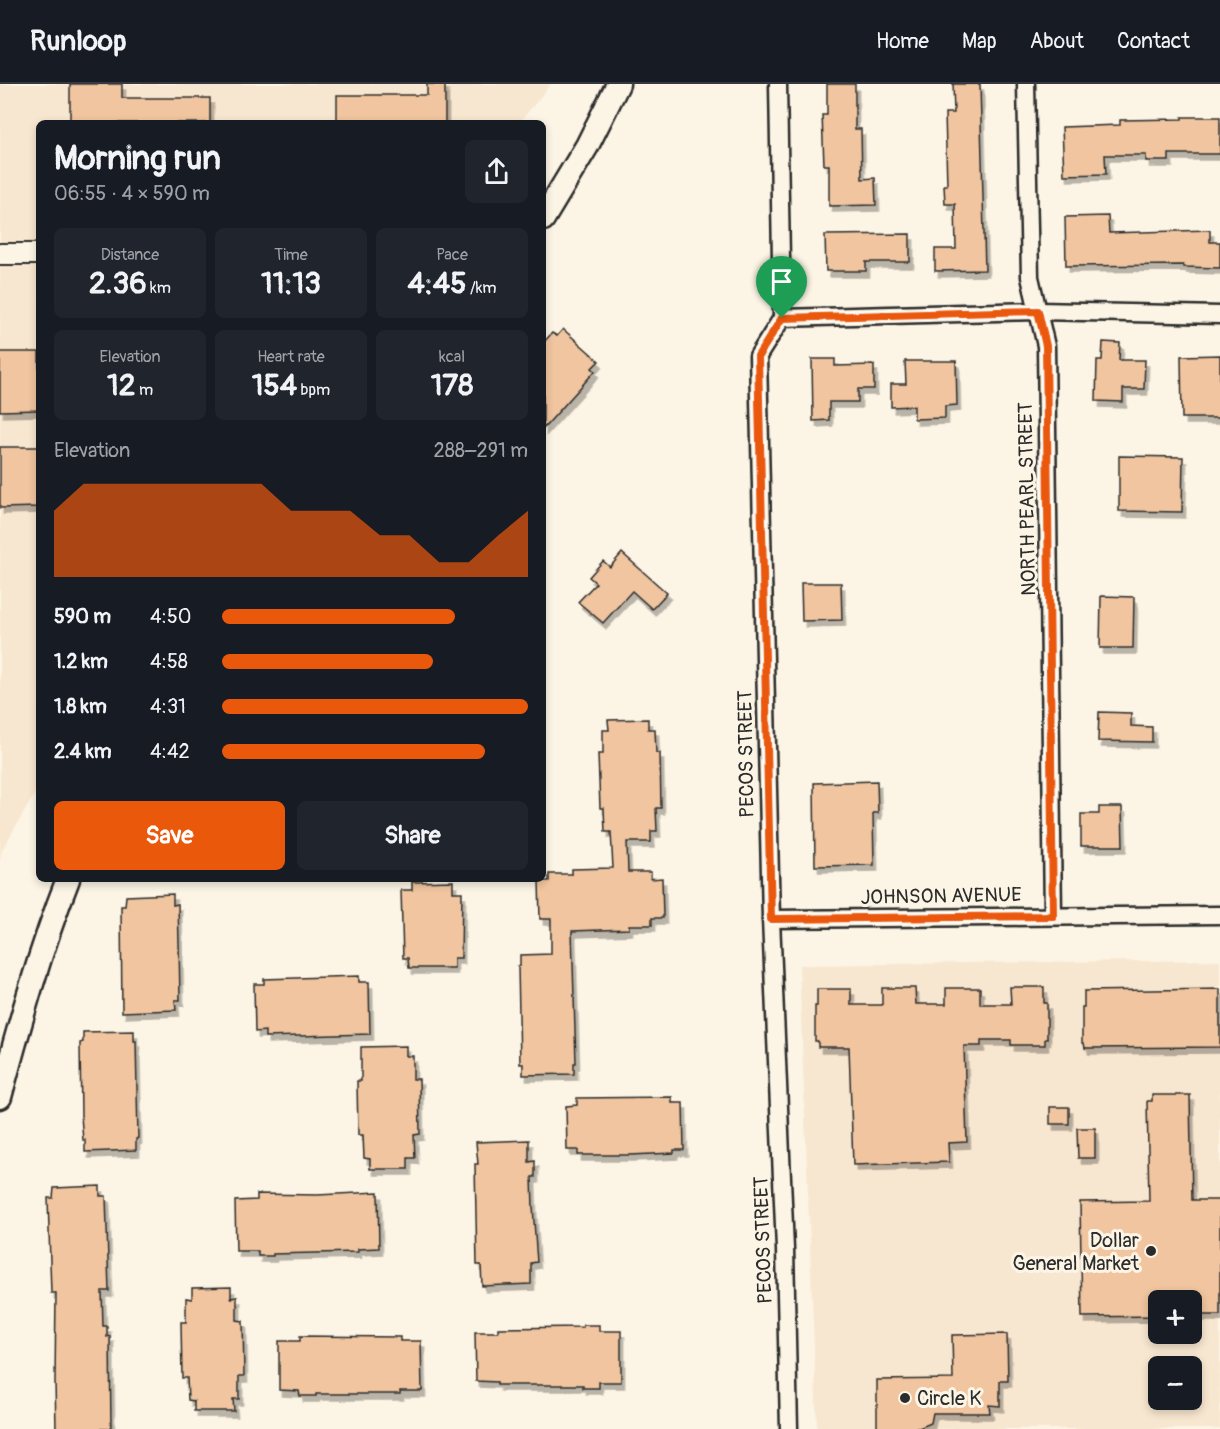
<!DOCTYPE html>
<meta charset="utf-8">
<style>
:root{--surface:#171b24;--page:#20242c;--text:#f1f3f6;--muted:#9ea1a6;--line:#363941;--accent:#ea580c}
body{margin:0;font-family:Pangolin,sans-serif;background:var(--page);color:var(--text);height:100vh;display:flex;flex-direction:column;font-size:22px;white-space:nowrap}
*{box-sizing:border-box;margin:0}
p{font-size:20px;color:var(--muted)}
.icon{flex:none;width:33px;height:33px;fill:none;stroke:currentColor;stroke-width:2;stroke-linecap:round;stroke-linejoin:round}
.map{position:relative;flex:1;overflow:hidden}
.side{position:absolute;left:36px;top:36px;width:510px;height:762px;display:flex;flex-direction:column;background:var(--surface);border-radius:9px;box-shadow:0 3px 9px #0003}
.side>*{flex:none}
.controls{position:absolute;left:1148px;top:1206px;display:grid;gap:12px}
.controls a{display:grid;place-items:center;width:54px;height:54px;border-radius:9px;background:var(--surface);box-shadow:0 3px 9px #0003;font-size:30px}
.pin{position:absolute;display:grid;place-items:center;width:51px;height:51px;color:#fff;margin:-62px -26px;border-radius:50% 50% 50% 0;rotate:-45deg;box-shadow:0 0 6px #0007}
.pin .icon{rotate:45deg}
.round{display:grid;place-items:center;flex:none;width:63px;height:63px;border-radius:9px;background:var(--page)}
.head{display:flex;align-items:center;justify-content:space-between;height:102px;padding:0 18px}
h1{font-size:33px;font-weight:700;line-height:45px}
.stats{display:grid;grid-template-columns:repeat(3,1fr);gap:9px;height:102px;padding:6px 18px}
.stats div{display:grid;align-content:center;border-radius:9px;background:var(--page);text-align:center}
.stats b{font-size:30px;font-weight:700}
.stats small{font-size:16px;font-weight:400}
.stats p{font-size:16px}
.chart{height:168px;padding:12px 18px}
.chart p{display:flex;justify-content:space-between}
.chart svg{width:100%;height:108px;margin-top:6px;fill:var(--accent);opacity:.7}
.action{display:flex;gap:12px;margin-top:auto;padding:12px 18px}
.action a{flex:1;height:69px;border-radius:9px;background:var(--accent);color:#fff;font-size:24px;font-weight:700;line-height:69px;text-align:center}
.action a+a{background:var(--page);color:var(--text)}
ul{padding:0 18px;list-style:none;font-size:20px}
li{display:grid;grid-template-columns:96px 72px 1fr;align-items:center;height:45px}
li i{height:15px;border-radius:8px;background:var(--accent)}
header{display:flex;align-items:center;gap:36px;box-sizing:border-box;height:84px;padding:0 30px;background:var(--surface);border-bottom:2px solid var(--line)}
header strong{font-size:28px}
nav{display:flex;gap:33px;margin-inline-start:auto;font-size:21px}
.map>svg:first-child{display:block}
.built{fill:#f8e7d0;fill-rule:evenodd}
.building{fill:#f0c59f;stroke:#2b2b2b;stroke-width:1.5;filter:url(#shadow)}
.lines{fill:none;stroke-linecap:round;stroke-linejoin:round}
.minor-casing{stroke:#2b2b2b;stroke-width:21}
.tertiary-casing{stroke:#2b2b2b;stroke-width:24}
.secondary-casing{stroke:#2b2b2b;stroke-width:27}
.minor{stroke:#fcf5e5;stroke-width:16}
.tertiary{stroke:#fcf5e5;stroke-width:20}
.secondary{stroke:#fcf5e5;stroke-width:22}
.route-casing{stroke:#fff;stroke-width:12}
.route{stroke:#ea580c;stroke-width:8}
.poi-dot{fill:#2b2b2b;stroke:#fcf5e5;stroke-width:2}
.labels{text-anchor:middle;dominant-baseline:central;stroke-width:6;stroke-linejoin:round;paint-order:stroke}
.street-label{font-size:20px;fill:#2b2b2b;stroke:#fcf5e5}
.poi-label{font-size:20px;fill:#2b2b2b;stroke:#fcf5e5;text-anchor:end}
</style>
<header>
<strong>Runloop</strong>
<nav><a>Home</a><a>Map</a><a>About</a><a>Contact</a></nav>
</header>
<div class="map">
<svg width="1220" height="1345" viewBox="0 0 1220 1345">
<defs>
<filter id="shadow"><feDropShadow dx="3.5" dy="6" stdDeviation="0" flood-color="#0004"/></filter>
</defs>
<rect width="100%" height="100%" fill="#fcf5e5"/>
<filter id="ink" filterUnits="userSpaceOnUse"><feTurbulence type="fractalNoise" baseFrequency=".0167" numOctaves="2"/><feDisplacementMap in="SourceGraphic" scale="12" xChannelSelector="R" yChannelSelector="G"/><feConvolveMatrix kernelMatrix="1 2 1 2 8 2 1 2 1" color-interpolation-filters="sRGB"/></filter>
<g filter="url(#ink)">
<g class="built">
<polygon points="0,0 551,0 519,39 39,39 39,703 2,766 0,777"/>
<path d="M 1220,876 L 1220,1345 L 817,1345 L 799,881 ZM 1158,1216 L 1191,1216 L 1191,1250 L 1158,1250 ZM 1158,1282 L 1191,1282 L 1191,1316 L 1158,1316 Z"/>
</g>
<g class="building">
<polygon points="70,0 122,0 122,14 210,14 210,39 70,39"/>
<polygon points="427,0 445,0 445,39 337,39 337,11 427,11"/>
<polygon points="827,0 855,0 855,45 861,45 862,95 875,94 876,121 829,122 829,81 824,81 822,31 827,31"/>
<polygon points="953,0 980,0 985,186 935,187 935,165 956,165 955,120 945,120 944,101 947,101 945,29 954,29"/>
<polygon points="1182,33 1220,33 1220,70 1169,70 1169,77 1146,77 1146,71 1105,71 1106,90 1064,91 1062,43 1120,41 1120,36 1182,35"/>
<polygon points="1108,132 1109,149 1210,146 1210,158 1220,158 1220,184 1183,183 1183,181 1066,182 1065,133"/>
<polygon points="910,150 910,178 866,178 866,187 826,187 825,151"/>
<polygon points="563,245 599,277 592,284 595,287 543,345 543,259 552,249 557,252"/>
<polygon points="1103,258 1120,259 1119,276 1145,276 1144,305 1123,305 1123,318 1096,317 1097,276 1102,276"/>
<polygon points="0,268 39,268 39,326 0,327"/>
<polygon points="1220,271 1220,334 1182,334 1181,272"/>
<polygon points="812,275 835,275 835,282 874,281 874,305 858,305 858,318 829,318 829,336 813,337"/>
<polygon points="905,277 956,277 957,321 945,322 945,334 914,335 914,322 891,323 891,300 906,300"/>
<polygon points="0,363 39,363 39,423 0,424"/>
<polygon points="1119,372 1183,373 1182,428 1119,427"/>
<polygon points="622,469 667,509 652,525 632,507 603,539 578,518 596,499 589,493 603,477 610,483"/>
<polygon points="801,499 841,499 842,536 802,537"/>
<polygon points="1101,512 1134,513 1133,564 1100,564"/>
<polygon points="1099,628 1131,629 1131,642 1152,643 1152,658 1098,657"/>
<polygon points="648,635 648,645 655,645 656,669 660,669 661,724 656,724 657,747 651,747 651,758 627,758 628,788 651,788 651,795 662,794 663,834 652,834 652,841 629,841 629,845 572,847 576,979 574,979 574,990 523,991 523,980 520,980 518,882 520,882 520,871 551,870 551,835 540,835 539,797 549,797 549,790 572,790 572,785 613,784 611,748 605,748 604,724 600,724 598,670 603,670 603,646 609,646 608,636"/>
<polygon points="877,697 878,729 873,729 874,781 815,782 814,699"/>
<polygon points="1099,723 1122,723 1123,762 1081,762 1081,730 1099,730"/>
<polygon points="453,797 453,808 462,808 461,874 454,874 454,884 409,884 408,874 403,874 401,806 412,806 412,798"/>
<polygon points="173,810 173,821 178,820 179,858 180,916 175,916 176,926 122,928 121,822 125,822 126,812"/>
<polygon points="359,892 359,898 369,898 370,950 265,953 265,947 255,948 254,900 264,900 264,895"/>
<polygon points="1010,903 1044,903 1044,919 1047,919 1047,955 1045,955 1045,961 1011,961 1011,956 981,956 981,962 964,962 967,1058 948,1059 949,1078 853,1081 849,963 818,963 818,957 815,957 815,922 817,922 817,905 851,905 851,921 882,921 882,904 915,904 916,920 946,920 946,904 980,904 980,920 1011,920"/>
<polygon points="1220,905 1220,963 1085,964 1084,959 1082,959 1082,923 1084,923 1084,907"/>
<polygon points="134,947 134,957 136,957 138,1054 136,1055 136,1066 85,1068 85,1056 83,1056 81,1032 80,959 83,958 83,948"/>
<polygon points="406,962 406,972 413,972 413,995 419,995 420,1050 414,1051 415,1074 408,1074 408,1085 370,1085 370,1075 364,1074 363,1051 358,1051 357,997 361,997 361,963"/>
<polygon points="1152,1011 1190,1011 1192,1116 1220,1116 1220,1231 1191,1231 1191,1216 1158,1216 1158,1232 1082,1233 1080,1118 1149,1117 1147,1017 1152,1017"/>
<polygon points="672,1013 672,1019 683,1019 684,1066 674,1066 674,1069 630,1071 578,1071 578,1066 567,1066 566,1022 577,1021 577,1014"/>
<rect x="1050" y="1023" width="19" height="17"/>
<polygon points="1077,1044 1095,1044 1095,1074 1078,1074"/>
<polygon points="529,1056 529,1078 535,1077 535,1093 532,1093 533,1123 537,1178 531,1179 531,1200 482,1202 481,1181 477,1181 475,1080 478,1080 476,1058"/>
<polygon points="100,1102 100,1112 106,1112 109,1207 102,1207 103,1242 107,1242 107,1253 110,1252 111,1345 56,1345 55,1297 56,1209 51,1209 48,1114 53,1114 54,1104"/>
<polygon points="378,1108 379,1164 358,1165 358,1168 273,1170 273,1172 258,1172 258,1167 236,1167 235,1117 257,1116 257,1110 317,1111"/>
<polygon points="231,1203 231,1214 237,1213 237,1236 243,1237 244,1292 239,1292 239,1315 233,1315 234,1327 194,1327 194,1317 188,1316 187,1294 182,1294 181,1238 186,1238 186,1214 192,1215 192,1204"/>
<polygon points="583,1241 599,1241 599,1247 621,1247 621,1298 599,1298 599,1304 583,1304 583,1301 497,1301 497,1298 476,1297 475,1248 498,1248 498,1244 583,1243"/>
<polygon points="1007,1250 1008,1297 1000,1297 1000,1322 989,1321 990,1329 933,1329 931,1339 919,1344 877,1344 877,1296 953,1295 952,1251"/>
<polygon points="300,1252 400,1253 400,1257 421,1257 422,1307 400,1307 400,1310 316,1310 316,1312 300,1312 299,1307 279,1306 279,1257 300,1257"/>
</g>
<g class="lines">
<g class="minor-casing">
<g id="minor">
<polyline points="778,0 782,234 758,272 771,835 785,1165 789,1345"/>
<polyline points="1026,0 1030,193 1046,262 1053,832"/>
<polyline points="782,234 1038,227 1220,231"/>
<polyline points="771,835 1220,831"/>
</g>
</g>
<g class="tertiary-casing">
<polyline id="tertiary" points="0,170 39,170"/>
</g>
<g class="secondary-casing">
<g id="secondary">
<polyline points="543,135 587,62 618,0"/>
<path d="M 0,1013 C 20,939 40,866 68,795"/>
</g>
</g>
<use href="#minor" class="minor"/>
<use href="#tertiary" class="tertiary"/>
<use href="#secondary" class="secondary"/>
</g>
</g>
<g class="lines" filter="url(#ink)">
<g class="route-casing">
<polygon id="route" points="1038,227 1046,262 1053,832 771,835 758,272 782,234"/>
</g>
<use href="#route" class="route"/>
</g>
<g class="poi-dot">
<circle cx="1151" cy="1167" r="6"/>
<circle cx="905" cy="1314" r="6"/>
</g>
<g class="labels">
<g class="street-label">
<text transform="translate(1027 415) rotate(-91)">NORTH PEARL STREET</text>
<text transform="translate(746 670) rotate(-91)">PECOS STREET</text>
<text transform="translate(941 812) rotate(-1)">JOHNSON AVENUE</text>
<text transform="translate(763 1156) rotate(-92)">PECOS STREET</text>
</g>
<g class="poi-label">
<text x="1139" y="1156">Dollar<tspan x="1139" dy="23">General Market</tspan></text>
<text x="917" y="1314" text-anchor="start">Circle K</text>
</g>
</g>
</svg>
<div class="controls">
<a>+</a>
<a>−</a>
</div>
<div class="pin" style="left:782px;top:234px;background:#1e9e55"><svg class="icon" aria-label="arrive" viewBox="0 0 24 24"><path d="M6 21V4h12l-3 4 3 4H6"/></svg></div>
<section class="side">
<div class="head"><div><h1>Morning run</h1><p>06:55 · 4 × 590 m</p></div><a class="round"><svg class="icon" aria-label="share" viewBox="0 0 24 24"><path d="M12 15V3M7 8l5-5 5 5M5 13v7h14v-7"/></svg></a></div>
<div class="stats">
<div><p>Distance</p><b>2.36<small> km</small></b></div>
<div><p>Time</p><b>11:13</b></div>
<div><p>Pace</p><b>4:45<small> /km</small></b></div>
</div>
<div class="stats">
<div><p>Elevation</p><b>12<small> m</small></b></div>
<div><p>Heart rate</p><b>154<small> bpm</small></b></div>
<div><p>kcal</p><b>178</b></div>
</div>
<div class="chart"><p><span>Elevation</span>288–291 m</p>
<svg viewBox="0 0 160 44" preserveAspectRatio="none"><path d="M0 44V17L10 6L20 6L30 6L40 6L50 6L60 6L70 6L80 17L90 17L100 17L110 27L120 27L130 38L140 38L150 27L160 17V44z"/></svg>
</div>
<ul>
<li><b>590 m</b>4:50<i style="width:76%"></i></li>
<li><b>1.2 km</b>4:58<i style="width:69%"></i></li>
<li><b>1.8 km</b>4:31<i style="width:100%"></i></li>
<li><b>2.4 km</b>4:42<i style="width:86%"></i></li>
</ul>
<div class="action"><a>Save</a><a>Share</a></div>
</section>
</div>
